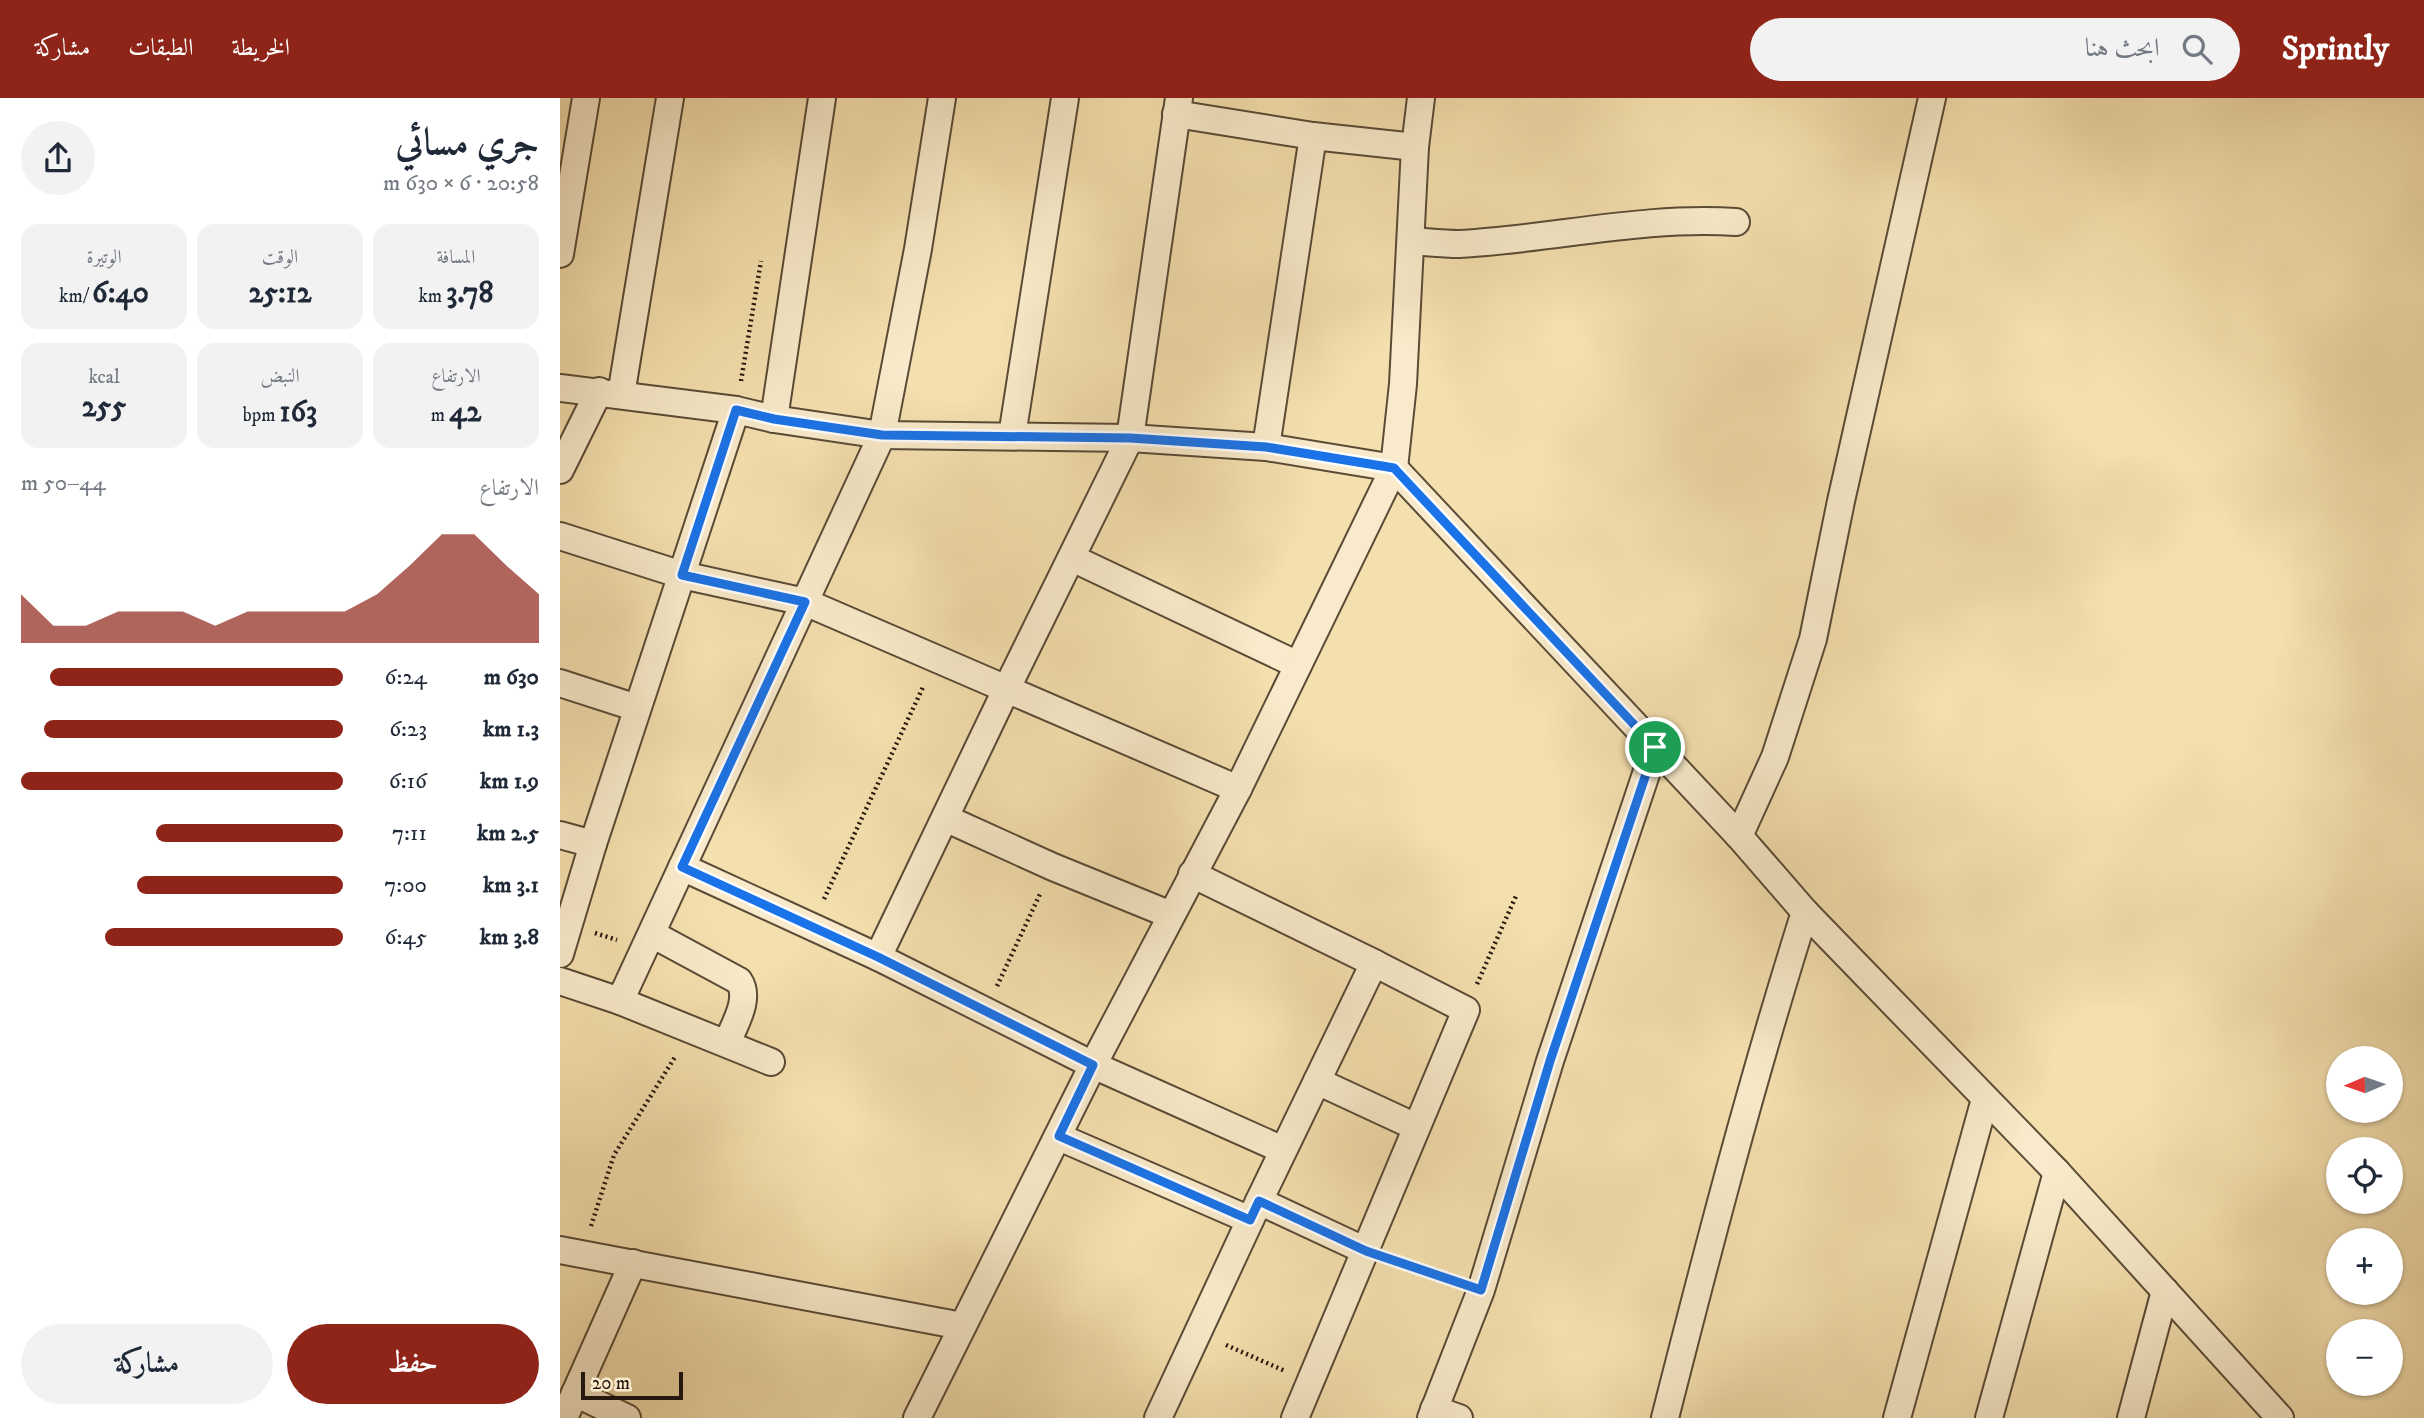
<!DOCTYPE html>
<html lang="ar">
<meta charset="utf-8">
<style>
:root{--surface:#fff;--page:#f2f2f3;--text:#1f2937;--muted:#747a83;--accent:#8f2418}
body{margin:0;font-family:"IM FELL DW Pica",Amiri,serif;background:var(--page);color:var(--text);direction:rtl;height:100vh;display:flex;flex-direction:column;font-size:26px;white-space:nowrap}
*{box-sizing:border-box;margin:0}
p{font-size:23px;color:var(--muted)}
.icon{flex:none;width:38px;height:38px;fill:none;stroke:currentColor;stroke-width:2;stroke-linecap:round;stroke-linejoin:round}
.map{position:relative;flex:1;overflow:hidden;direction:ltr}
.drawer{display:flex;flex-direction:column;background:var(--surface);width:560px}
.drawer>*{flex:none}
.needle{width:46px;rotate:268deg}
.buttons{position:absolute;left:1766px;top:948px;display:grid;gap:14px}
.buttons a{display:grid;place-items:center;width:77px;height:77px;border-radius:50%;background:var(--surface);box-shadow:0 2px 5px #0004;font-size:35px}
.scale{position:absolute;left:21px;bottom:18px;width:102px;box-sizing:border-box;padding-left:7px;border:4px solid #26180e;border-top:0;font-size:19px;line-height:24px;white-space:nowrap;color:#26180e;-webkit-text-stroke:5px #f8eaca;paint-order:stroke}
.pin{position:absolute;display:grid;place-items:center;width:60px;height:60px;color:#fff;margin:-30px;border:4px solid #fff;border-radius:50%;box-shadow:0 2px 7px #0007}
.round{display:grid;place-items:center;flex:none;width:74px;height:74px;border-radius:37px;background:var(--page)}
.overview{display:flex;align-items:center;justify-content:space-between;height:119px;padding:0 21px}
h1{font-size:38px;font-weight:700;line-height:52px}
.figures{display:grid;grid-template-columns:repeat(3,1fr);gap:10px;height:119px;padding:7px 21px}
.figures div{display:grid;align-content:center;border-radius:18px;background:var(--page);text-align:center}
.figures b{font-size:30px;font-weight:700}
.figures small{font-size:19px;font-weight:400}
.figures p{font-size:19px}
.chart{height:196px;padding:14px 21px}
.chart p{display:flex;justify-content:space-between}
.chart svg{width:100%;height:126px;margin-top:7px;fill:var(--accent);opacity:.7}
.action{display:flex;gap:14px;margin-top:auto;padding:14px 21px}
.action a{flex:1;height:80px;border-radius:42px;background:var(--accent);color:#fff;font-size:28px;font-weight:700;line-height:80px;text-align:center}
.action a+a{background:var(--page);color:var(--text)}
ul{padding:0 21px;list-style:none;font-size:23px}
li{display:grid;grid-template-columns:112px 84px 1fr;align-items:center;height:52px}
li i{height:18px;border-radius:9px;background:var(--accent)}
header{display:flex;align-items:center;gap:42px;box-sizing:border-box;height:98px;padding:0 35px;background:var(--accent);color:#fff}
header strong{font-size:33px}
nav{display:flex;gap:38px;margin-inline-start:auto;font-size:24px}
.search{width:490px;height:63px;background:var(--page);display:flex;align-items:center;gap:18px;box-sizing:border-box;padding:0 24px;border-radius:38px;color:var(--muted);font-size:26px}
main{display:flex;flex:1;min-height:0}
.map>svg:first-child{display:block}
.lines{fill:none;stroke-linecap:round;stroke-linejoin:round}
.minor-casing{stroke:#5a4a36;stroke-width:30}
.path{stroke:#26180e;stroke-width:4.5;stroke-dasharray:2 3.5;stroke-linecap:butt}
.minor{stroke:#f8eaca;stroke-width:26}
.route-casing{stroke:#fff;stroke-width:14}
.route{stroke:#1a73e8;stroke-width:9}
</style>
<header>
<strong>Sprintly</strong>
<div class="search"><svg class="icon" aria-label="search" viewBox="0 0 24 24"><circle cx="10" cy="10" r="6"/><path d="M15 15l6 6"/></svg>ابحث هنا</div>
<nav><a>الخريطة</a><a>الطبقات</a><a>مشاركة</a></nav>
</header>
<main>
<div class="map">
<svg width="1864" height="1320" viewBox="0 0 1864 1320">
<rect width="100%" height="100%" fill="#f4dfae"/>
<filter id="stains"><feTurbulence type="fractalNoise" baseFrequency=".00286" numOctaves="4"/><feColorMatrix values="0 0 0 0 .2 0 0 0 0 .09 0 0 0 0 .02 0 0 0 .5 -.17"/></filter>
<radialGradient id="worn" r=".72"><stop offset=".6" stop-color="#630" stop-opacity="0"/><stop offset="1" stop-color="#630" stop-opacity=".3"/></radialGradient>
<g class="lines">
<g class="minor-casing">
<g id="minor">
<polyline points="616,16 753,38 855,49"/>
<path d="M 851,143 C 867,144 883,146 899,146 C 992,141 1083,118 1176,124"/>
<polyline points="0,156 26,0"/>
<polyline points="0,290 176,312 214,321 322,337 570,340 706,349 834,370 1179,738 1245,814 1497,1074 1720,1320"/>
<polyline points="61,297 110,0"/>
<polyline points="214,321 262,0"/>
<polyline points="452,338 505,0"/>
<polyline points="706,349 753,38"/>
<polyline points="0,372 39,293"/>
<polyline points="0,438 122,477 245,504 678,691"/>
<polyline points="512,460 738,567"/>
<polyline points="0,585 77,610"/>
<polyline points="385,720 493,769 611,817"/>
<polyline points="0,737 33,746"/>
<polyline points="1179,738 1215,659 1253,541 1281,403 1372,0"/>
<polyline points="122,769 318,859 533,967 723,1052"/>
<path d="M 92,836 L 179,883 C 191,901 174,927 167,945"/>
<polyline points="0,856 33,746 176,312"/>
<polyline points="318,859 446,592 570,340 619,0"/>
<polyline points="0,883 60,903 211,964"/>
<polyline points="60,903 322,337 358,151 382,0"/>
<polyline points="757,983 856,1029"/>
<polyline points="499,1039 690,1122"/>
<polyline points="699,1103 806,1153"/>
<polyline points="0,1152 402,1228"/>
<polyline points="15,1295 67,1320"/>
<polyline points="874,1311 899,1320"/>
<polyline points="4,1320 73,1165"/>
<polyline points="357,1320 533,967 678,691 834,370 843,286 855,49 861,0"/>
<polyline points="598,1320 699,1103 814,865 632,776"/>
<polyline points="735,1320 906,912 814,865"/>
<polyline points="871,1320 921,1192 990,963 1095,649"/>
<path d="M 1105,1320 C 1148,1151 1192,981 1245,814"/>
<polyline points="1337,1320 1425,1001"/>
<polyline points="1429,1320 1497,1074"/>
<polyline points="1571,1320 1605,1193"/>
</g>
</g>
<g class="path">
<polyline points="181,283 201,163"/>
<polyline points="264,801 364,587"/>
<polyline points="35,835 57,842"/>
<polyline points="917,886 956,798"/>
<polyline points="437,888 481,794"/>
<polyline points="31,1128 54,1057 115,959"/>
<polyline points="832,1162 894,1183"/>
<polyline points="666,1247 725,1273"/>
</g>
<use href="#minor" class="minor"/>
</g>
<g class="lines">
<g class="route-casing">
<polygon id="route" points="176,312 214,321 322,337 570,340 706,349 834,370 1095,649 990,963 921,1192 806,1153 699,1103 690,1122 499,1038 533,967 318,859 122,769 245,504 122,477"/>
</g>
<use href="#route" class="route"/>
</g>
<rect width="100%" height="100%" filter="url(#stains)"/>
<rect width="100%" height="100%" fill="url(#worn)"/>
</svg>
<div class="buttons">
<a><svg class="needle" viewBox="-14 -14 28 28"><path d="M0-13l5 13h-10z" fill="#e53935"/><path d="M0 13l5-13h-10z" fill="#747a83"/></svg></a>
<a><svg class="icon" aria-label="locate" viewBox="0 0 24 24"><circle cx="12" cy="12" r="6"/><path d="M12 2v4M12 18v4M2 12h4M18 12h4"/></svg></a>
<a>+</a>
<a>−</a>
</div>
<div class="scale">20 m</div>
<div class="pin" style="left:1095px;top:649px;background:#1e9e55"><svg class="icon" aria-label="arrive" viewBox="0 0 24 24"><path d="M6 21V4h12l-3 4 3 4H6"/></svg></div>
</div>
<section class="drawer">
<div class="overview"><div><h1>جري مسائي</h1><p>20:58 · 6 × 630 m</p></div><a class="round"><svg class="icon" aria-label="share" viewBox="0 0 24 24"><path d="M12 15V3M7 8l5-5 5 5M5 13v7h14v-7"/></svg></a></div>
<div class="figures">
<div><p>المسافة</p><b>3.78<small> km</small></b></div>
<div><p>الوقت</p><b>25:12</b></div>
<div><p>الوتيرة</p><b>6:40<small> /km</small></b></div>
</div>
<div class="figures">
<div><p>الارتفاع</p><b>42<small> m</small></b></div>
<div><p>النبض</p><b>163<small> bpm</small></b></div>
<div><p>kcal</p><b>255</b></div>
</div>
<div class="chart"><p><span>الارتفاع</span>44–50 m</p>
<svg viewBox="0 0 160 44" preserveAspectRatio="none"><path d="M0 44V27L10 38L20 38L30 33L40 33L50 33L60 38L70 33L80 33L90 33L100 33L110 27L120 17L130 6L140 6L150 17L160 27V44z"/></svg>
</div>
<ul>
<li><b>630 m</b>6:24<i style="width:91%"></i></li>
<li><b>1.3 km</b>6:23<i style="width:93%"></i></li>
<li><b>1.9 km</b>6:16<i style="width:100%"></i></li>
<li><b>2.5 km</b>7:11<i style="width:58%"></i></li>
<li><b>3.1 km</b>7:00<i style="width:64%"></i></li>
<li><b>3.8 km</b>6:45<i style="width:74%"></i></li>
</ul>
<div class="action"><a>حفظ</a><a>مشاركة</a></div>
</section>
</main>
